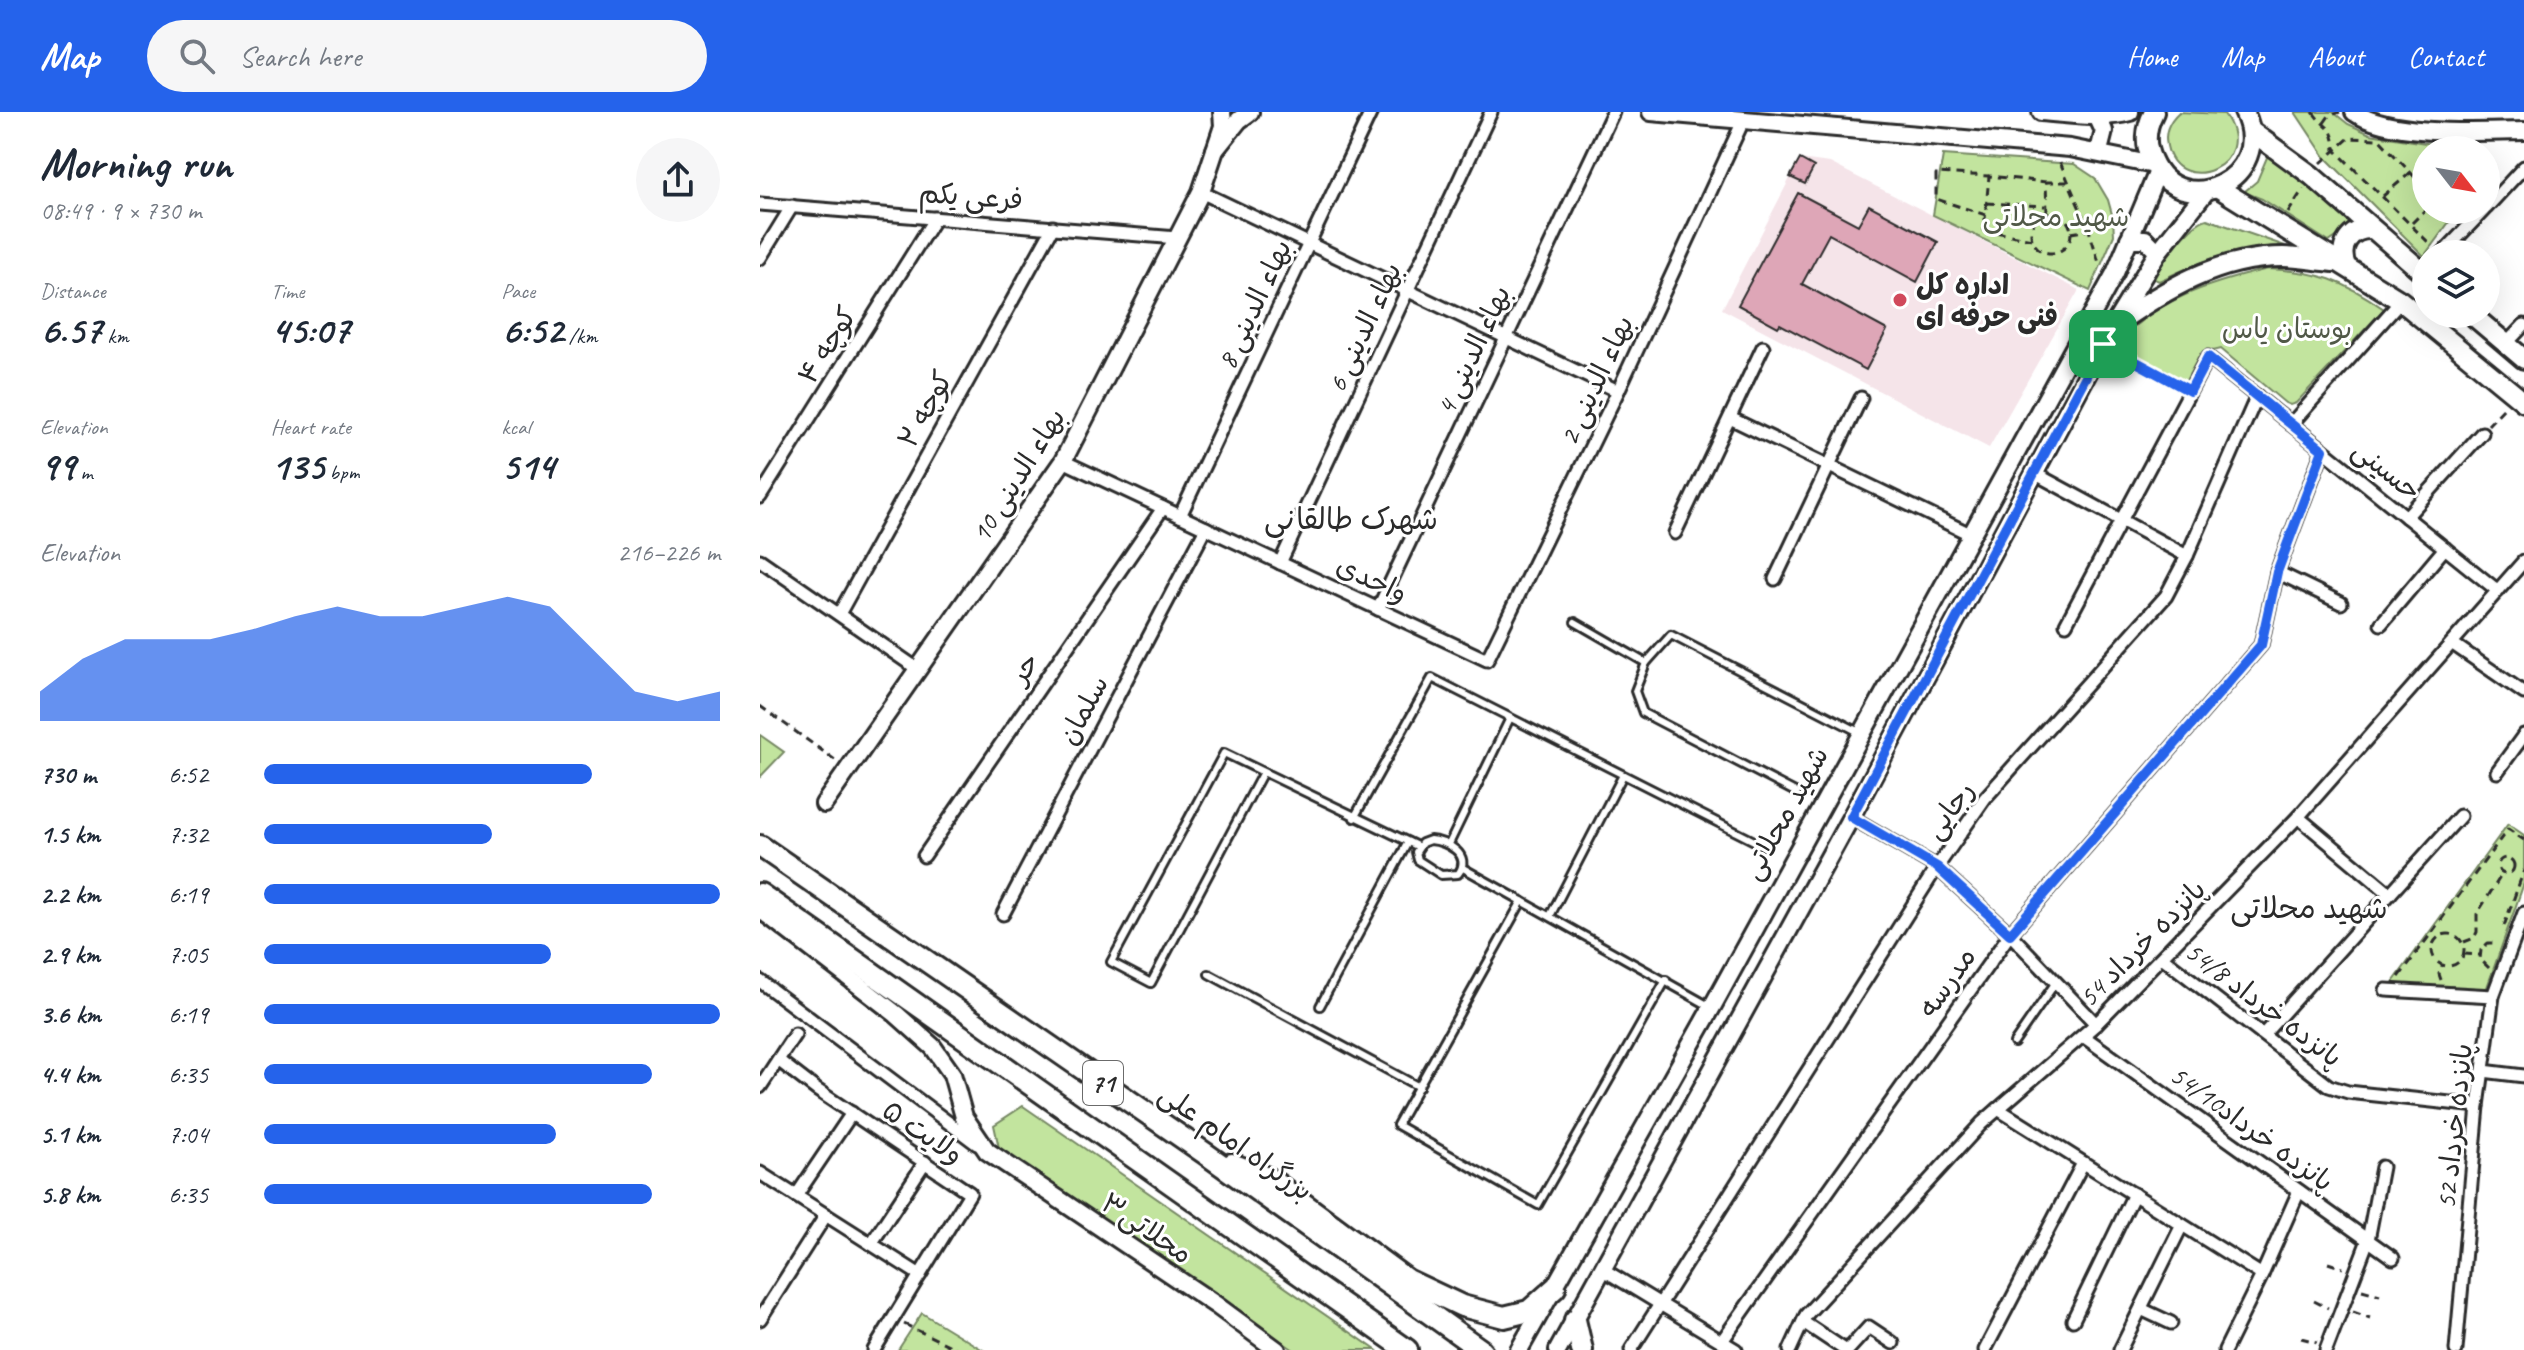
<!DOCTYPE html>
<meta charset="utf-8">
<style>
:root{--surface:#fff;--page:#f6f6f7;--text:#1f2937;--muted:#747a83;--accent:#2563eb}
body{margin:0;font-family:Caveat,"Playpen Sans Arabic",sans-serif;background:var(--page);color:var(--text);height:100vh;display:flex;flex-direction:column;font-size:30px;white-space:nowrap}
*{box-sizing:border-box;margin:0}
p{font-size:26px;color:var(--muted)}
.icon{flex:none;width:44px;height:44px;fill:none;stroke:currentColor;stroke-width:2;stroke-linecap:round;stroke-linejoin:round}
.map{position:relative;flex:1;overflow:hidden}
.panel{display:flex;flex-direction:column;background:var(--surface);width:760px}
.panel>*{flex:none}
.needle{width:52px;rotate:121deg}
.tools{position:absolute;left:1652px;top:24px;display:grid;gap:16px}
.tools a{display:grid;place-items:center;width:88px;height:88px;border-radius:50%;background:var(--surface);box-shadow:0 8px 32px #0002;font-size:40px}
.pin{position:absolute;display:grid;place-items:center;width:68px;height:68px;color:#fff;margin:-34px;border-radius:16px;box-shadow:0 4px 12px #0006}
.round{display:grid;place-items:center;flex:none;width:84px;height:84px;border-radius:42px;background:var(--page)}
.summary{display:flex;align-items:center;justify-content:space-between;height:136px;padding:0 40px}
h1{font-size:44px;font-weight:800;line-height:60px}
.metrics{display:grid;grid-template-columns:repeat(3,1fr);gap:12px;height:136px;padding:8px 40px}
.metrics div{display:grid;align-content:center}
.metrics b{font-size:40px;font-weight:800}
.metrics small{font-size:22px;font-weight:400}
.metrics p{font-size:22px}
.chart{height:224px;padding:16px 40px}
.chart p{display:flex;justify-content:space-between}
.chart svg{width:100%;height:144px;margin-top:8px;fill:var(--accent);opacity:.7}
ul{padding:0 40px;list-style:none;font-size:26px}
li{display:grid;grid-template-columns:128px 96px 1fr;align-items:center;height:60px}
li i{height:20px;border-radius:10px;background:var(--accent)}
header{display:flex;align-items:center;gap:48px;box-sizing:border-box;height:112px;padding:0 40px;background:var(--accent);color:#fff}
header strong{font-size:38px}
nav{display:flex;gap:44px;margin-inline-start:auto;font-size:28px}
.search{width:560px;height:72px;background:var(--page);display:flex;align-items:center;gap:20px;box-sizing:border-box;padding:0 28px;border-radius:44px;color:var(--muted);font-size:30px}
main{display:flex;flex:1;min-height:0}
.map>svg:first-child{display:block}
.built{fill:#f5e4e9}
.green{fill:#c2e49e;stroke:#768864;stroke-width:2}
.building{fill:#dea6b7;stroke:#2b2b2b;stroke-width:2}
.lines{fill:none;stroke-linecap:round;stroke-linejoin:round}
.service-casing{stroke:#2b2b2b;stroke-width:12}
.minor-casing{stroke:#2b2b2b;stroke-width:17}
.secondary-casing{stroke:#2b2b2b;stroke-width:22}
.primary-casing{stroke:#2b2b2b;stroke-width:24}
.trunk-casing{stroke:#2b2b2b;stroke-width:26}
.path{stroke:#2b2b2b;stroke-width:3;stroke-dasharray:8 6;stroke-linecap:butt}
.service{stroke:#fff;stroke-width:6}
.minor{stroke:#fff;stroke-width:11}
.secondary{stroke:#fff;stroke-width:16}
.primary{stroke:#fff;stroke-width:18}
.trunk{stroke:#fff;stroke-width:20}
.route-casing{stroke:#fff;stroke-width:16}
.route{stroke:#2563eb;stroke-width:10}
.poi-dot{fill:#d1495b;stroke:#fff;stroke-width:3}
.labels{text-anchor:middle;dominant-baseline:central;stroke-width:6;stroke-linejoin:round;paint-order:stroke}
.shield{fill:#fff;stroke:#6b6b6b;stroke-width:2}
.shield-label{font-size:26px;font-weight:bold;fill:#2b2b2b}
.street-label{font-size:28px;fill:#2b2b2b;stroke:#fff}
.park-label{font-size:28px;fill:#515948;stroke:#fff}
.poi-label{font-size:28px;font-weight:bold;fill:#2b2b2b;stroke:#fff;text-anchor:start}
.neighbourhood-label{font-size:30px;fill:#2b2b2b;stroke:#fff}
</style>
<header>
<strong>Map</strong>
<div class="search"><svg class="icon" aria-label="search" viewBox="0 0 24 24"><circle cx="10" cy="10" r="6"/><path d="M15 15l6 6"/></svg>Search here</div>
<nav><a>Home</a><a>Map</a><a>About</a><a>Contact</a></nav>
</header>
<main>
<section class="panel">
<div class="summary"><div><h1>Morning run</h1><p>08:49 · 9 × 730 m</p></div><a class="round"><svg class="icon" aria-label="share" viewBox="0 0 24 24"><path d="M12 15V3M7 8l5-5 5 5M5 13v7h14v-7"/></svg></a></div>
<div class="metrics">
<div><p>Distance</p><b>6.57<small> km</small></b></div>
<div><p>Time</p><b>45:07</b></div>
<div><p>Pace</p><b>6:52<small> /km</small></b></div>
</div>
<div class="metrics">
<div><p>Elevation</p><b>99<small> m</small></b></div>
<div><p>Heart rate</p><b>135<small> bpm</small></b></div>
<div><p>kcal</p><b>514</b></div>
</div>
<div class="chart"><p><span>Elevation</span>216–226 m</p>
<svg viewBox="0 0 160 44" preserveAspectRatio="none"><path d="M0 44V35L10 25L20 19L30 19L40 19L50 16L60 12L70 9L80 12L90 12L100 9L110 6L120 9L130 22L140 35L150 38L160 35V44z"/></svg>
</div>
<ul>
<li><b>730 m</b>6:52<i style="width:72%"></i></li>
<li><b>1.5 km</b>7:32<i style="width:50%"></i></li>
<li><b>2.2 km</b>6:19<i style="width:100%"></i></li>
<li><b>2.9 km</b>7:05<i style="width:63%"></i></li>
<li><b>3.6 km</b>6:19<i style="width:100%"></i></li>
<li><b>4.4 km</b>6:35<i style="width:85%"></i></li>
<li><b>5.1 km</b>7:04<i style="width:64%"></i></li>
<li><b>5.8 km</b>6:35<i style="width:85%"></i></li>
</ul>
</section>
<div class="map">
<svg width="1764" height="1238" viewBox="0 0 1764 1238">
<rect width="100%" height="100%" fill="#fff"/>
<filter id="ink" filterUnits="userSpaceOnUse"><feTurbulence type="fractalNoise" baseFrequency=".0125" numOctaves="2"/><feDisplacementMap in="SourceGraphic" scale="16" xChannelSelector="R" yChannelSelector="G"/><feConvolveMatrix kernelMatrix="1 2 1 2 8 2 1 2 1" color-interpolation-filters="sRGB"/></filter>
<g filter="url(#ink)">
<polygon class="built" points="1040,47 1070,51 1319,178 1229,336 962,197"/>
<g class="green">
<path d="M 1419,0 L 1464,2 C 1502,53 1418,87 1407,34 C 1404,21 1409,9 1419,0 Z"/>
<polygon points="1535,0 1573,0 1588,12 1610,22 1709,38 1666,38 1666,98 1698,98 1664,144 1565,45"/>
<polygon points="1510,38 1598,110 1569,130 1502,87 1484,80 1497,69"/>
<polygon points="1183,43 1314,52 1335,66 1348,88 1353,106 1354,123 1330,179 1173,103"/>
<path d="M 1447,107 L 1525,134 C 1475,137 1444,147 1399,169 L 1394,167 C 1401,151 1430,111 1447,107 Z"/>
<path d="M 1508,157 C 1557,159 1585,169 1624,197 L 1536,291 L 1530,293 L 1525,291 L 1461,237 L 1440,242 L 1421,278 L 1351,239 C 1389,189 1449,171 1508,157 Z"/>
<polygon points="0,623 24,640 0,665"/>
<polygon points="1748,712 1764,723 1764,771 1726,878 1631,873"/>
<polygon points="263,994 616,1238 534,1238 239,1036 234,1013"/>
<polygon points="162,1201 223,1238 138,1238"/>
</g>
<g class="building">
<polygon points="1040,47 1054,55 1045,72 1030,65"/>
<polygon points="1038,81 1098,113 1109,93 1178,130 1157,170 1069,122 1042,172 1127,218 1106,258 1020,212 1018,215 978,193"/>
</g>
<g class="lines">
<g class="service-casing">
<g id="service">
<polyline points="815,510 886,551"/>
<polyline points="503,660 391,871 351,850 464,641 659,735"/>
<polyline points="1037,681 883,601 875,579 886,551 911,523 1101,621"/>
<polyline points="594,706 672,566 1006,735"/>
<path d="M 670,728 C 687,729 713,743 698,762 L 681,763 L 658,748 L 656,740 L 662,731 Z"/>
<polyline points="689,732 750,606"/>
<polyline points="703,756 951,895"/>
<polyline points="762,789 637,1013 778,1093 906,868"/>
<polyline points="790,804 863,663"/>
<polyline points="449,862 659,975"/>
<polyline points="560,894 648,730"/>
<polyline points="1254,931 1296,870"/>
</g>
</g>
<g class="minor-casing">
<g id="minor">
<polyline points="441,80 858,279"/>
<polyline points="0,92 417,126"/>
<polyline points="1726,96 1764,55"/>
<polyline points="1682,142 1724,98"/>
<polyline points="0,146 32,94"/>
<polyline points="1746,232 1764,213"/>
<polyline points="970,306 1212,423"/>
<polyline points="1531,312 1641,189"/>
<polyline points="303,349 727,548 858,279 984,7"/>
<polyline points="1274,361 1427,444"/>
<polyline points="0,385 175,106"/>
<polyline points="420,404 611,0"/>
<polyline points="1646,405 1722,321"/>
<polyline points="915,421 1003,235"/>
<polyline points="0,448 159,558"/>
<polyline points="520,451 731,0"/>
<polyline points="1517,460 1581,491"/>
<polyline points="1015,467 1101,286"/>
<polyline points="618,497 853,0"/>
<polyline points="79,502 293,115"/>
<polyline points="1306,512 1448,245 1738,479"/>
<polyline points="1621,512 1685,436"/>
<polyline points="1693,532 1764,581"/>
<polyline points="1737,660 1764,623"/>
<polyline points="1091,705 1177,755 1250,822 1336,912"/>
<polyline points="1538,705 1630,782"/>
<polyline points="164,744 403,396"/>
<polyline points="243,802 446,416"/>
<polyline points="1403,846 1569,974 1588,980 1718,994"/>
<polyline points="0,869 217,1032"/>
<polyline points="1626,878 1733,884"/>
<polyline points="1503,923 1700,704"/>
<polyline points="1323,924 1633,1146"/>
<polyline points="18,948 57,978 210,1081 114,1238"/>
<polyline points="1723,959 1764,964"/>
<polyline points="0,975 35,922"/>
<polyline points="1238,997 1502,1163"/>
<polyline points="0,1061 160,1163"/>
<polyline points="36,1084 92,1001"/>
<polyline points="111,1132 165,1050"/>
<polyline points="844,1158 976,1238"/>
<polyline points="1381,1197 1411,1211"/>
<polyline points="0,1207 66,1103"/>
<polyline points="1313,1208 1374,1082"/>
<polyline points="1043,1210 1085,1238"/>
<polyline points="962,1229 1250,822 1501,533 1517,460 1563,338"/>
<polyline points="871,1238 1177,755 1225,686 1406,484 1427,444 1497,284"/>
<polyline points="1030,1238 1046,1203 1222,1011 1336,912 1538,705 1764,449"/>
<polyline points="1088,1238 1109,1215 1133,1231"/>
<polyline points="1225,1238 1323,1051"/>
<polyline points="1360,1238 1422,1113"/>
<polyline points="1465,1238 1502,1163 1539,1079"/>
<polyline points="1566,1238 1608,1128 1622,1055"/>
<polyline points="1696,1238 1718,994 1733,884 1764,801"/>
</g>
</g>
<g class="secondary-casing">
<g id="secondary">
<polyline points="462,0 463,14 455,38 479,8 490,0"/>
<polyline points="891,0 1310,36 1394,53"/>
<path d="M 1281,0 C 1311,2 1341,8 1370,0"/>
<path d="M 1594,0 C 1629,25 1721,20 1764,19"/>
<polyline points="1335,40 1340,35 1344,19 1337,4"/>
<polyline points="1369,127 1385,127 1398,140"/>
<polyline points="64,692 303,349 441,80 455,38"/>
<polyline points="0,797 136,902 173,935 192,962 204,1005 227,1039 456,1193 517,1238"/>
<polyline points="759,1238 952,895 1355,161 1398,59"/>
<polyline points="798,1238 1091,705 1353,214 1398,140 1447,78"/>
</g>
</g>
<g class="primary-casing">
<g id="primary">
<path d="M 1394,0 C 1386,15 1384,32 1392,48 C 1420,112 1517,66 1484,0"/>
<polyline points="1491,19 1551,63 1666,163"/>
<polyline points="1457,75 1641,189 1764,290"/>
<path d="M 1586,154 C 1578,134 1590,116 1612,117"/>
<polyline points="1711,202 1764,247"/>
<path d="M 1353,214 C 1404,178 1458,145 1523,145 C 1540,145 1557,149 1573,150"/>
</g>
</g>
<g class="trunk-casing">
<g id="trunk">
<polyline points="0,734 446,1042 721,1238"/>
<polyline points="0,782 647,1238"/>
<polyline points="472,1052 510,1067 647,1168 702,1194 744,1205 769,1199 795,1176"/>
<polyline points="815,1208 822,1238"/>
</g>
</g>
<g class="path">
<path d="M 1553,0 C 1565,18 1574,12 1575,38 L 1672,134"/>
<polyline points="1564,11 1569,4 1580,0"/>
<polyline points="1300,50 1329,118 1340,154"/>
<polyline points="1561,51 1589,26 1619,27 1666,77"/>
<polyline points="1655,66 1666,56"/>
<polyline points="1286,70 1307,70"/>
<polyline points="1623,84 1650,61"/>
<polyline points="1227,91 1285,94"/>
<polyline points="1528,101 1543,77"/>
<circle cx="1291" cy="121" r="20"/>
<polyline points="1226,103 1176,87 1176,61 1229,64"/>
<polyline points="1652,111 1666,97"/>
<polyline points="1311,121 1329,118"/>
<polyline points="1272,127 1224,118 1229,64 1286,70 1287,102"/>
<polyline points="1356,239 1420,274"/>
<polyline points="1728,313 1745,295"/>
<polyline points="0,594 75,648"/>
<circle cx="1746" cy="754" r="8"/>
<polyline points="1744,814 1764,758"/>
<circle cx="1688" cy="838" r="16"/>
<polyline points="1704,830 1714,826 1717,820 1717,802 1742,762"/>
<polyline points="1704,842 1720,843"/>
<polyline points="1729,856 1720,847 1721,838 1728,831 1738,831"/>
<polyline points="1639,865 1748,717 1764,728"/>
<polyline points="1681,868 1679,862 1682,853"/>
<polyline points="1568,1151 1583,1156"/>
<polyline points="1602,1178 1620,1183"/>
<polyline points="1554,1189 1568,1196"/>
<polyline points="1593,1200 1610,1206"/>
<polyline points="144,1212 199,1238"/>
<polyline points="1541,1226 1557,1230"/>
</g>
<use href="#service" class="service"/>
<use href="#minor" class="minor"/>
<use href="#secondary" class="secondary"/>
<use href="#primary" class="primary"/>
<use href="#trunk" class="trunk"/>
</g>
</g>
<g class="lines" filter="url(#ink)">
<g class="route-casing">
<polygon id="route" points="1343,232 1430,279 1448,245 1563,338 1517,460 1501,533 1250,822 1177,755 1091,705"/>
</g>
<use href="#route" class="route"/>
</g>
<circle class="poi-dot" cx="1140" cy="188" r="8"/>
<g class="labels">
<rect class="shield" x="323" y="949" width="40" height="44" rx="6"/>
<g class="shield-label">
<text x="343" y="971">71</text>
</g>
<g class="street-label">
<text transform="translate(211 84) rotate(4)">فرعی یکم</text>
<text transform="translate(494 192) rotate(-65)">بهاء الدینی 8</text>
<text transform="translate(604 215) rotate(-65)">بهاء الدینی 6</text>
<text transform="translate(67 233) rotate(-58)">کوچه ۴</text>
<text transform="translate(713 238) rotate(-65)">بهاء الدینی 4</text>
<text transform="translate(836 268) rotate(-65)">بهاء الدینی 2</text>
<text transform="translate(165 297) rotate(-61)">کوچه ۲</text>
<text transform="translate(1627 358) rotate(39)">حسینی</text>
<text transform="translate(258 363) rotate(-58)">بهاء الدینی 10</text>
<text transform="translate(612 467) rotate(25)">واحدی</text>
<text transform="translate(264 556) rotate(-56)">حر</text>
<text transform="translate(323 598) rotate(-62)">سلمان</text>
<text transform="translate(1189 698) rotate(-54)">رجایی</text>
<text transform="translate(1025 701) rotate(-61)">شهید محلاتی</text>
<text transform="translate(1382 831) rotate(-45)">پانزده خرداد 54</text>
<text transform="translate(1187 870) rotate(-55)">مدرسه</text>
<text transform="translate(1504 892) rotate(37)">پانزده خرداد 54/8</text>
<text transform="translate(1694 1014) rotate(-84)">پانزده خرداد 52</text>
<text transform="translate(1492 1016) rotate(36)">پانزده خرداد54/10</text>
<text transform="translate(163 1020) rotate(34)">ولایت ۵</text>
<text transform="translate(476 1030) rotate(35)">بزرگراه امام علی</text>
<text transform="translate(387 1116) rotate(34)">محلاتی۳</text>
</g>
<g class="park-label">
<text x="1296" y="104">شهید محلاتی</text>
<text x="1527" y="216">بوستان یاس</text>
</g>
<g class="poi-label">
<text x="1156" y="172">اداره کل<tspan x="1156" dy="32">فنی حرفه ای</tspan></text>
</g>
<g class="neighbourhood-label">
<text x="591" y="407">شهرک طالقانی</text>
<text x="1549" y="796">شهید محلاتی</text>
</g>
</g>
</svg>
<div class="tools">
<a><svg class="needle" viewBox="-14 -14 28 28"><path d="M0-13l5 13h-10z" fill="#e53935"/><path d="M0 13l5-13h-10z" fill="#747a83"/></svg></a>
<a><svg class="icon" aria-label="layers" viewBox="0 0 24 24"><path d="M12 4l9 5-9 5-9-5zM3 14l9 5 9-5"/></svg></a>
</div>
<div class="pin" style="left:1343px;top:232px;background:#1e9e55"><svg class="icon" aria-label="arrive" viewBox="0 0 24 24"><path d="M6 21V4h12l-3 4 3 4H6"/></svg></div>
</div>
</main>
